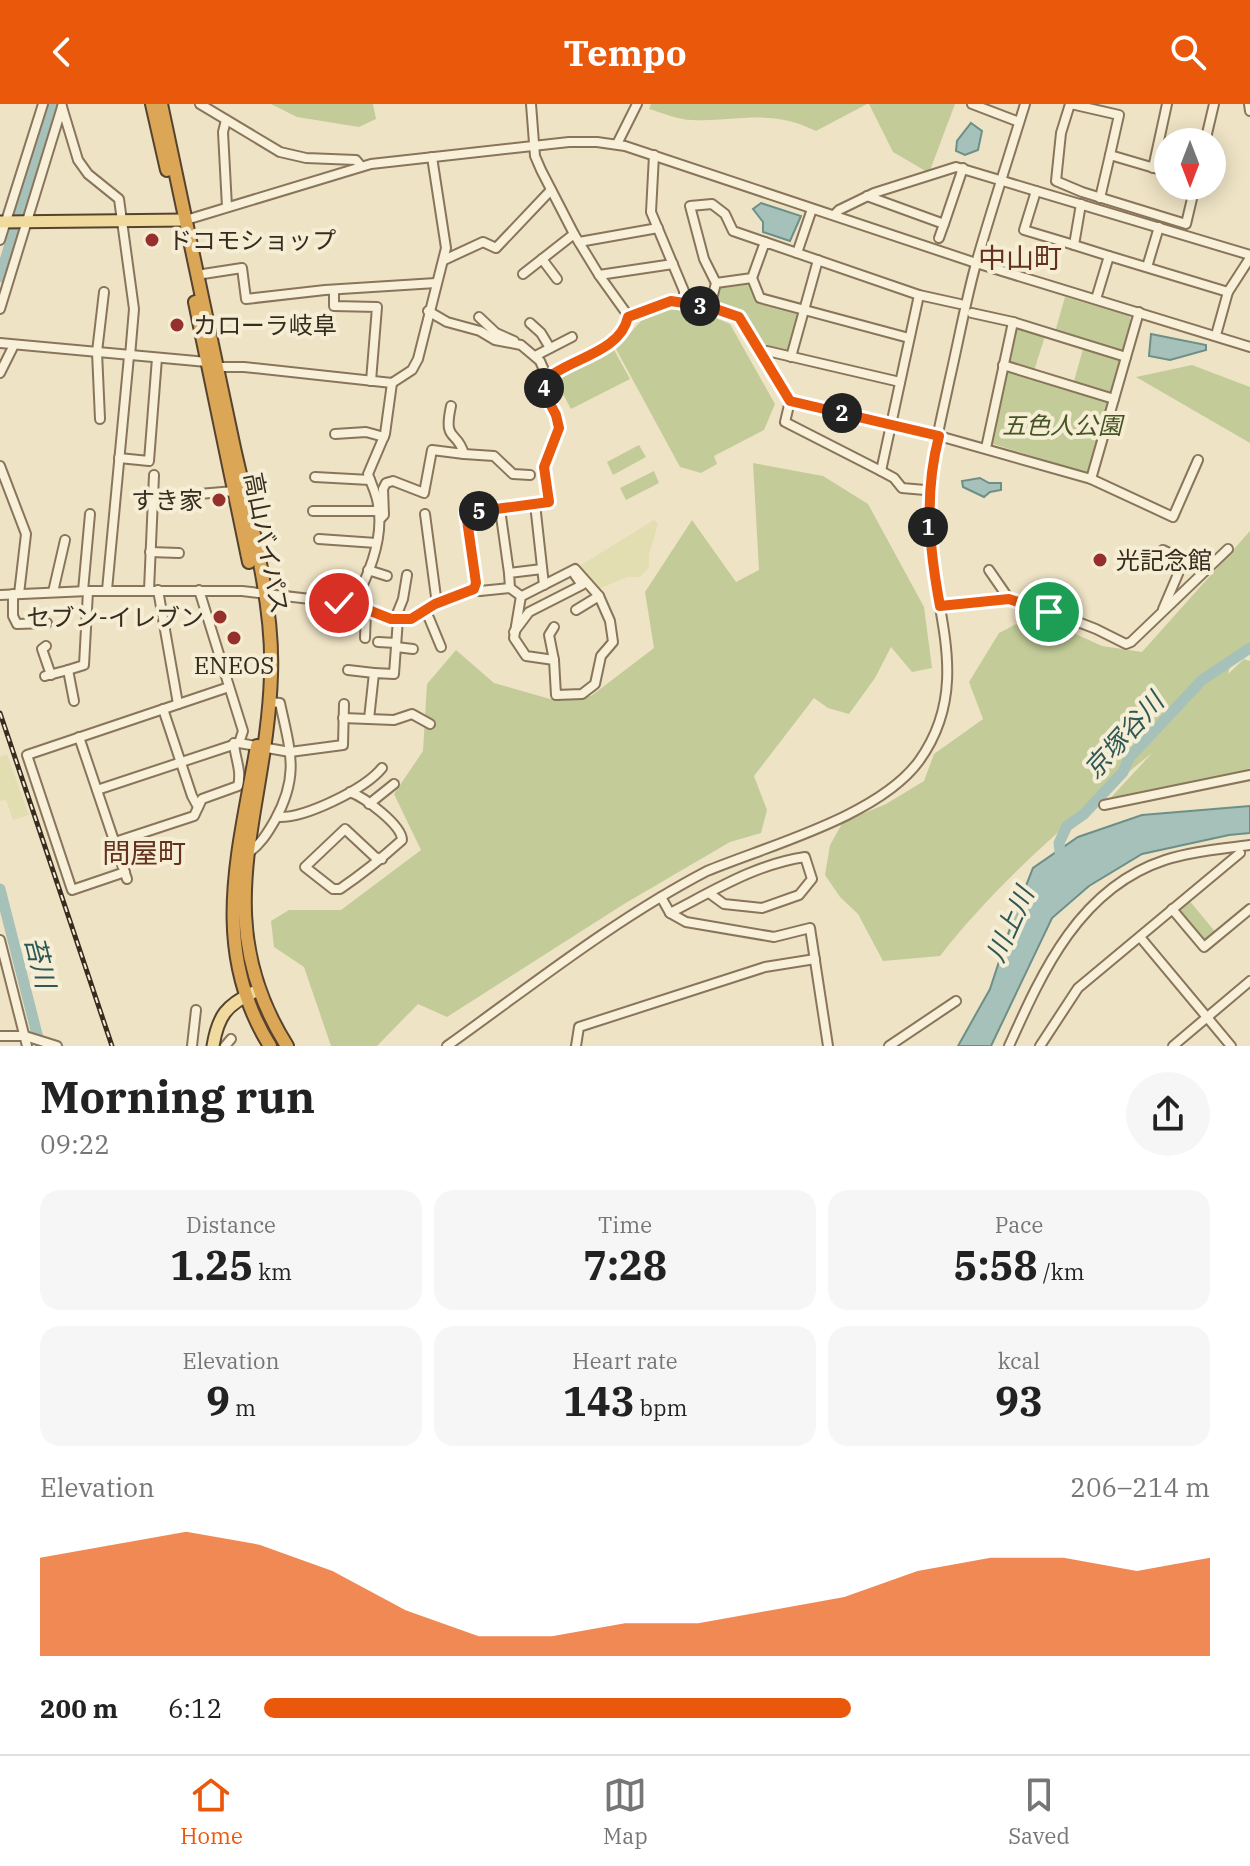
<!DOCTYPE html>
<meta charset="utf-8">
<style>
:root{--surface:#fff;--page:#f6f6f6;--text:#222;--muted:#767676;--line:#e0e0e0;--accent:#ea580c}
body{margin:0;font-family:"IBM Plex Serif","Noto Sans JP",serif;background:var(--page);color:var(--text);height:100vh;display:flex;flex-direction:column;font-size:30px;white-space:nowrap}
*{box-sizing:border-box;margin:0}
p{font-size:26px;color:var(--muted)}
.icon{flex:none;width:44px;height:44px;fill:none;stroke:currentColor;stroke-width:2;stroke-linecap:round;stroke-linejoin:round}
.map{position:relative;height:942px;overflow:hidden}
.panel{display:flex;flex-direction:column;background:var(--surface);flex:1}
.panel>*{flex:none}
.needle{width:52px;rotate:180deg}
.buttons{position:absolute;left:1154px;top:24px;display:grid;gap:16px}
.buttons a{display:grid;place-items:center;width:72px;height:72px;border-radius:50%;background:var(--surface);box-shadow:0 4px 20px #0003;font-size:40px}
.pin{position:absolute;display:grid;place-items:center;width:68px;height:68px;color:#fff;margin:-34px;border:4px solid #fff;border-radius:50%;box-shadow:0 2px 8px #0007}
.km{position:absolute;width:40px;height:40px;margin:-20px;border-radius:50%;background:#222;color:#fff;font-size:22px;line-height:40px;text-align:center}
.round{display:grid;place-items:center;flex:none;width:84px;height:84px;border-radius:42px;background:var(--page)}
.summary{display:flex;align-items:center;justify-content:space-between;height:136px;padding:0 40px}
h1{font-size:44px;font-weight:700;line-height:60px}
.stats{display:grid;grid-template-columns:repeat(3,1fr);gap:12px;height:136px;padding:8px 40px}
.stats div{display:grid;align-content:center;border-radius:20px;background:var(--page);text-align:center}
.stats b{font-size:40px;font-weight:700}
.stats small{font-size:22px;font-weight:400}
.stats p{font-size:22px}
.chart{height:224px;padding:16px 40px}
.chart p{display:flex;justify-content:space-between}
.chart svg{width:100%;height:144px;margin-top:8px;fill:var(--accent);opacity:.7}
ul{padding:0 40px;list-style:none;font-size:26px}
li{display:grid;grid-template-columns:128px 96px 1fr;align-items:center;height:60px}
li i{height:20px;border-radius:10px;background:var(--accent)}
header{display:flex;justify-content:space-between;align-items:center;height:104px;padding:0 40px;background:var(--accent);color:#fff;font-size:36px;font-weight:700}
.menu{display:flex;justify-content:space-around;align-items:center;height:112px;border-top:2px solid var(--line);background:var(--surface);font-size:22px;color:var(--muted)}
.menu a{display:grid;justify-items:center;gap:4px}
.menu .current{color:var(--accent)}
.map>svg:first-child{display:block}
.farmland{fill:#e3ddb2}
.green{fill:#c3cc99}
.water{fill:#a6c1ba;stroke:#6d8f88;stroke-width:2}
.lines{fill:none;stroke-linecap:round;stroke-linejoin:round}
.river{stroke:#a6c1ba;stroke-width:11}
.minor-casing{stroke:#88755b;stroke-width:12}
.major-casing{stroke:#56432f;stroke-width:15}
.highway-casing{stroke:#56432f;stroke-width:16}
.minor{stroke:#f8f0d8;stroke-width:8}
.major{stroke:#f0da9e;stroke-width:11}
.highway{stroke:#dba757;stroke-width:12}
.rail-casing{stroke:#382c1f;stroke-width:5}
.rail{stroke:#f5edd4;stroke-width:2;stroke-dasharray:6;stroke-linecap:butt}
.route-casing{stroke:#fff;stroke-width:16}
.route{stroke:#ea580c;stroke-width:10}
.poi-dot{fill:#96302c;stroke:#f5edd4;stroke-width:3}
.labels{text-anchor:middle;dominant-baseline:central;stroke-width:8;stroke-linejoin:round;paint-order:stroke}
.poi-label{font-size:24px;fill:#382c1f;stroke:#f5edd4;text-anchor:start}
.park-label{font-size:24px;font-style:italic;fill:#475526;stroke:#f5edd4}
.street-label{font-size:24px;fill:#382c1f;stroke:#f5edd4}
.water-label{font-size:26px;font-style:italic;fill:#2e5857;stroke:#f5edd4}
.quarter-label{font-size:28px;fill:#64311f;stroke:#f5edd4}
</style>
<header><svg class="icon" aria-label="back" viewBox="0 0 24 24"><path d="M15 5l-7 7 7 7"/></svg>Tempo<svg class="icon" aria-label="search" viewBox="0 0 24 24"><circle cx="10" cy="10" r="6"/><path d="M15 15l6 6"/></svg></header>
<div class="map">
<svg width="1250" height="942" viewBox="0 0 1250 942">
<rect width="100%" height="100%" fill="#eee3c5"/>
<g class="farmland">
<polygon points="654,416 658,420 649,450 649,463 640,473 628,473 598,485 578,463"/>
<polygon points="7,650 29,711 13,716 6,696 0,697 0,653"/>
</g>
<g class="green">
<polygon points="271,0 373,0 376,15 359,23 297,13"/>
<path d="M 651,0 L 867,0 L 816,27 C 770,4 739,18 692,16 C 678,16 663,9 649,5 Z"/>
<polygon points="869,0 955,0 929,69 893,48"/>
<polygon points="748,178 758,197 800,210 790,248 765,243 741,207 717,198 721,182"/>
<polygon points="1065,193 1129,212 1131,216 1090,367 1087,369 990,339 1005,267 1072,284 1085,238 1055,228"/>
<polygon points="671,205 706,210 730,220 775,300 764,326 714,352 717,360 701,369 680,363 616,245 641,217"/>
<polygon points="1017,223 1045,232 1034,267 1008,259 1014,224"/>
<polygon points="613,244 630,275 571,305 555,275"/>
<polygon points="1192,261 1250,283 1250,339 1136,273"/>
<polygon points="639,341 646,353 613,371 607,358"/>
<polygon points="753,359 823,372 868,400 924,503 932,564 912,568 891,543 875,574 849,610 828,604 814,594 754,672 767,706 761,729 730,738 624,800 447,913 418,900 377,942 331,942 304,863 274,843 271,817 289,806 341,806 421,746 394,690 423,647 427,580 456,546 494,579 550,595 591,592 654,544 645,488 692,416 736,478 759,466"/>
<polygon points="654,367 659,379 626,396 620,384"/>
<path d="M 1250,427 L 1250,549 L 1231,559 L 1228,570 L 1244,555 L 1250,557 L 1250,671 L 1104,701 L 1152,649 C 1076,711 1001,774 940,852 L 883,857 L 858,810 L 840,793 L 825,771 L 830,741 L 843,718 L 886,700 L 924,677 L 934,650 L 983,615 L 969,578 L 999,529 L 1034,511 L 1102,542 L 1142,548 Z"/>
<polygon points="1188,795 1217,830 1206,838 1202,838 1177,808 1177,805"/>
</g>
<g class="water">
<polygon points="971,19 982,27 978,46 965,51 956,47 957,37"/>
<polygon points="761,99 801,112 790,137 763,128 763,118 753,105"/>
<polygon points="1151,230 1206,241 1206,246 1170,256 1149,252"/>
<polygon points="980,374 989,379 1001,379 1001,386 990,388 984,393 963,383 962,377"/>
<polygon points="1250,702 1250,729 1229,731 1142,750 1089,782 1052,814 991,942 958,942 990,885 1013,815 1033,764 1078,733 1142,711"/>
</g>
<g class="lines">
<g class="river">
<polyline points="0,173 53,0"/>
<polyline points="1061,757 1059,739 1067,722 1084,710 1123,668 1129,654 1202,576 1250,544"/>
<polyline points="0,785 40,942"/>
</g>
<g class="minor-casing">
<g id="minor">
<polyline points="200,0 280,48 306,54 356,56 361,62"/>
<path d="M 531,0 L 535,52 L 541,66 L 574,130 L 599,171 L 627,210 C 627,242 571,258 547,273"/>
<polyline points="972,0 1019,18"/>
<polyline points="1070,0 1061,29 1056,77 1082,88 1186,120 1195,82"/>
<polyline points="1071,0 1119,11 1110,51 1168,68"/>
<polyline points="1249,0 1250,7"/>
<polyline points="62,3 78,56 88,70 119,95 134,205 130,252"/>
<polyline points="226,16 223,28 227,103"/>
<polyline points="1205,38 1214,0"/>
<polyline points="617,40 637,0"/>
<polyline points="654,51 651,108 684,187 684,198"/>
<polyline points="1153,64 1167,0"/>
<polyline points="1036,87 1024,126 1074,141"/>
<polyline points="867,92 944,120 963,64"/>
<polyline points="1100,94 1110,51"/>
<polyline points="1081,100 1074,141 1109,152"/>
<polyline points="834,111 839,106 874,89 956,63 1250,151"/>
<polyline points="186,116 371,60 569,38 597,38 625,42 976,159 1250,243"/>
<polyline points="939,134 944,120"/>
<polyline points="0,136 43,0"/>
<polyline points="579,138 658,124"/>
<polyline points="797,149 812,105"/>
<polyline points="542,155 557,175"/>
<polyline points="444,156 483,138 496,144 551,86"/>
<polyline points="1147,163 1159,123"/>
<polyline points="203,170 242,164 246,195 325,186 436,179"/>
<polyline points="523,170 574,130"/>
<polyline points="599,171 673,160"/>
<polyline points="752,174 760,194 909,234"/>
<polyline points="716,179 704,155 690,102 712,100 725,110 733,127 765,138"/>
<polyline points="334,186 334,202 377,203 371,277"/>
<polyline points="919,191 960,200"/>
<polyline points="1096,195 1109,152 1228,188"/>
<polyline points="0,205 62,3"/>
<polyline points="428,207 447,218 480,227 495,236 521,241 540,257 547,273 544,283 546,292 558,320 557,332 544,363 549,398 535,400"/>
<polyline points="972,209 1013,218"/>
<polyline points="479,213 496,229 514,237"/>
<polyline points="628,213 671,197 710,203 739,213 790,297 785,318 881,367 919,191 765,138 752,174 716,179 710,203"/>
<polyline points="530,219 541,229 550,244"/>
<polyline points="1216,231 1228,188 1250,154"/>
<polyline points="0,239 207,258"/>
<polyline points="761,249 767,247 900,278"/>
<polyline points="537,251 572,233"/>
<polyline points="791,253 818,156"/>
<polyline points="1003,261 1114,295"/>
<polyline points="217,263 244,263 392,279 412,266 418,255 446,144 432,53"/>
<polyline points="0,269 14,241"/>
<polyline points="790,297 939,332 1091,375 1173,413 1198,356"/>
<polyline points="100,315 97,248 104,188"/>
<polyline points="335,330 366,328 384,333"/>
<polyline points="986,344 1013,218 1126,253"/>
<polyline points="464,350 494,352 513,370 530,371"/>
<polyline points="119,354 149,357 157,254"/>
<polyline points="0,362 26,430 19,490"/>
<polyline points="881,367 894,374 902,384 925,386"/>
<polyline points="315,373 370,376"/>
<polyline points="1091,375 1139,208"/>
<polyline points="153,394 234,387"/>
<polyline points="500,405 509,469"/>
<polyline points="313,407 378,407"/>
<polyline points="425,410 436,493 435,500"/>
<path d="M 381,414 L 384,411 L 383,385 L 386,379 L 393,377 L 424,389 L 432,346 L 464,350 C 457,325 443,339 451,302"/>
<polyline points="319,435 376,439"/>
<polyline points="1163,446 1184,456 1163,505"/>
<polyline points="150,448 179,449"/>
<polyline points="368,466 387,472"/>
<polyline points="989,466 1009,495"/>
<polyline points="510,484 509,469 542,465"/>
<polyline points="474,485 476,479 466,409 535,400 544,481"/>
<polyline points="107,486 129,252"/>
<polyline points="149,486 154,371"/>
<polyline points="158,486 178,600"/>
<polyline points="199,486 243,627 239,639"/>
<polyline points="83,487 90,410"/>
<polyline points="53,488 65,436"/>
<polyline points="13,490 13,512 17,520 47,519"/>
<polyline points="0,491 88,487 242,487 353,500 391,515 405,515 419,512 435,500 474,485 480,487 510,484 521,492 524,491 575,465 599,492"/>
<polyline points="521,492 514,534 526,552 554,556"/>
<path d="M 353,500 C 369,471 384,433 378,401 C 377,390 371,380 368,370 L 385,330 L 392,279"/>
<polyline points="940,502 1009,495 1029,499 1096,525 1126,540 1131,538 1228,445"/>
<polyline points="423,509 429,514 441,543"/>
<polyline points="395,515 403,495 407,471"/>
<polyline points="554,523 549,531 554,556 556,591 582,590 595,580 601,552 613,538 610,517 599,492 576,506"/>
<polyline points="514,528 529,508 582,481 575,471"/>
<polyline points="365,534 366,506"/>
<polyline points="378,538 396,539"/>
<polyline points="46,542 42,545 51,571"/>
<polyline points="396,543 413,545"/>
<polyline points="348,566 374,569"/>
<polyline points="45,572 68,566"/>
<polyline points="74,597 68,566 84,561 88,487"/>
<polyline points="163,605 192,692 198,703"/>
<polyline points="343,614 394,616 412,610 430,620"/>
<polyline points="369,615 374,569 394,570 398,515"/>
<polyline points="79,633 127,775"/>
<polyline points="97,686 239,639 290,648 343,641 344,600"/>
<path d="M 350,688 C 364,693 402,721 402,736 C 382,754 362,770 340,785 L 333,785 L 305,763 L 345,725 L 375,753 L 382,755"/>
<polyline points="369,700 394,680"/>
<polyline points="1104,701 1250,671"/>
<path d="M 277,713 C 304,715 365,685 382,664"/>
<path d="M 115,738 L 194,712 L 202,695 L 238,682 C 242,666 235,655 234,639"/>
<path d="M 247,750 C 260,741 267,730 275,716 C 300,671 290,646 280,599 L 270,598"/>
<polyline points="125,768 72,786 27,651 229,583"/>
<polyline points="661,793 670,809 686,818 774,833 810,824 828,942"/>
<polyline points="1172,805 1204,843 1250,805"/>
<path d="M 670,809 C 713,787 756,760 805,753 L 812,775 L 799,791 L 762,804 L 724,800 L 709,789"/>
<polyline points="1140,833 1231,942"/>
<polyline points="0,836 27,942"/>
<polyline points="0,932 25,932 57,942"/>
<polyline points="192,942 196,906"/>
<polyline points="225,942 231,935"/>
<path d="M 447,942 C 531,882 615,815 707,767 C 770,741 879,712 919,657 C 978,575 926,494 928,405 C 929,361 941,317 950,274 C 959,235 966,195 977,156 C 992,104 1009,52 1025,0"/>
<polyline points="576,942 579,923 765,863 815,855"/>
<polyline points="889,942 956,897"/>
<path d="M 1009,942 C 1043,866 1080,784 1165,756 C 1193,747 1222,745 1250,741"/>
<polyline points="1040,942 1078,884 1240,749"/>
<polyline points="1173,942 1250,877"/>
</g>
</g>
<g class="major-casing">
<g id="major">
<polyline points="0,118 186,116"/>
<path d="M 213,942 C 218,912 226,901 254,888"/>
</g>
</g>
<g class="highway-casing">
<g id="highway">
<polyline points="152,0 167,66"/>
<path d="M 161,0 C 185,115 210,229 234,344 C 250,415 274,499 271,571 C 267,708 205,812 287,942"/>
<polyline points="195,198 249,458"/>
<path d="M 257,642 C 239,748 209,844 270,942"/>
</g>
</g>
<use href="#minor" class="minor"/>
<use href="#major" class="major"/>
<use href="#highway" class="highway"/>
<g class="rail-casing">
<polyline id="rail" points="0,609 112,942"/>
</g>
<use href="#rail" class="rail"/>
</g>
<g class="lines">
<g class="route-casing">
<path id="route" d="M 339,499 L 353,500 L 391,515 L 411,515 L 435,500 L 474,485 L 476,479 L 466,409 L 549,398 L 544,363 L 559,324 L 556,311 L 546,292 L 545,276 C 570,254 620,249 628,213 L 671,197 L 710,203 L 739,213 L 790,297 L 939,332 C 924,390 929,443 940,502 L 1009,495 L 1049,508"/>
</g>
<use href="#route" class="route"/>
</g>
<g class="poi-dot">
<circle cx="152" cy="136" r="8"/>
<circle cx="177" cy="221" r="8"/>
<circle cx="219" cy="396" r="8"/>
<circle cx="1100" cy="456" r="8"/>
<circle cx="220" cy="513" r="8"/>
<circle cx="234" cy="534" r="8"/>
</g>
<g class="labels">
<g class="poi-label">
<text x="168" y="136">ドコモショップ</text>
<text x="193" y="221">カローラ岐阜</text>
<text x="203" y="396" text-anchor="end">すき家</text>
<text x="1116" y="456">光記念館</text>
<text x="204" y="513" text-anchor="end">セブン-イレブン</text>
<text x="234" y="561" text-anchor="middle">ENEOS</text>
</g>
<g class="park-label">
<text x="1062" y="321">五色人公園</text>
</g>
<g class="street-label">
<text transform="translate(267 439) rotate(79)">高山バイパス</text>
</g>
<g class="water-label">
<text transform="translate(1123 631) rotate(-48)">京塚谷川</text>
<text transform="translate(1009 820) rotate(-66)">川上川</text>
<text transform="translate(41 858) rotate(76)">苔川</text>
</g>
<g class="quarter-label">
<text x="1020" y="153">中山町</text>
<text x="144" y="748">問屋町</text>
</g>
</g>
</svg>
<div class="buttons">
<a><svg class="needle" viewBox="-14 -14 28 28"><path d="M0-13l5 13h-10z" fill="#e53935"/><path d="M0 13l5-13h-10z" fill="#767676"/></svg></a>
</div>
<div class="pin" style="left:1049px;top:508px;background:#1e9e55"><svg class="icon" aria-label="arrive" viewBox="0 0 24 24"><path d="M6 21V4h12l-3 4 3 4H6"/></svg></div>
<div class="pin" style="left:339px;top:499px;background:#d93025"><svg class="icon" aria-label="check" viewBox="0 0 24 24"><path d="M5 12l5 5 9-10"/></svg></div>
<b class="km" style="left:928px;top:423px">1</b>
<b class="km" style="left:842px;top:309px">2</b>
<b class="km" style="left:700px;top:202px">3</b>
<b class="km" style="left:544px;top:284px">4</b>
<b class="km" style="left:479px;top:407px">5</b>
</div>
<section class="panel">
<div class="summary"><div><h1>Morning run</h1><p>09:22</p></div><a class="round"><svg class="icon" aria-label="share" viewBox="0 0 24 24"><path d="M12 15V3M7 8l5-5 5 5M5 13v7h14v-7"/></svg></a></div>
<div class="stats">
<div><p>Distance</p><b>1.25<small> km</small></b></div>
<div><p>Time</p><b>7:28</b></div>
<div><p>Pace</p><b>5:58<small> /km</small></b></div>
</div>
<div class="stats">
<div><p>Elevation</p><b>9<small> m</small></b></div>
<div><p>Heart rate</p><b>143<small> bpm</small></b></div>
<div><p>kcal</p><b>93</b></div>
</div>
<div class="chart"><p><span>Elevation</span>206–214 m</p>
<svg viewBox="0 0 160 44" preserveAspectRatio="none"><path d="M0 44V14L10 10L20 6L30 10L40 18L50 30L60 38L70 38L80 34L90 34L100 30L110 26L120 18L130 14L140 14L150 18L160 14V44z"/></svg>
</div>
<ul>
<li><b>200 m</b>6:12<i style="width:62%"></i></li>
</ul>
</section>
<nav class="menu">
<a class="current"><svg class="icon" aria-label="home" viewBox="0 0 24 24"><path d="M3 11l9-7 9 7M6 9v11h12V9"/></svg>Home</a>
<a><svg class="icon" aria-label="map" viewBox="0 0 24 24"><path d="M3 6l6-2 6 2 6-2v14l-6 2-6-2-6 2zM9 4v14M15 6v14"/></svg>Map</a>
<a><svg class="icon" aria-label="saved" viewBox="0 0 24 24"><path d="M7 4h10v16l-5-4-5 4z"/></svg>Saved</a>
</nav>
